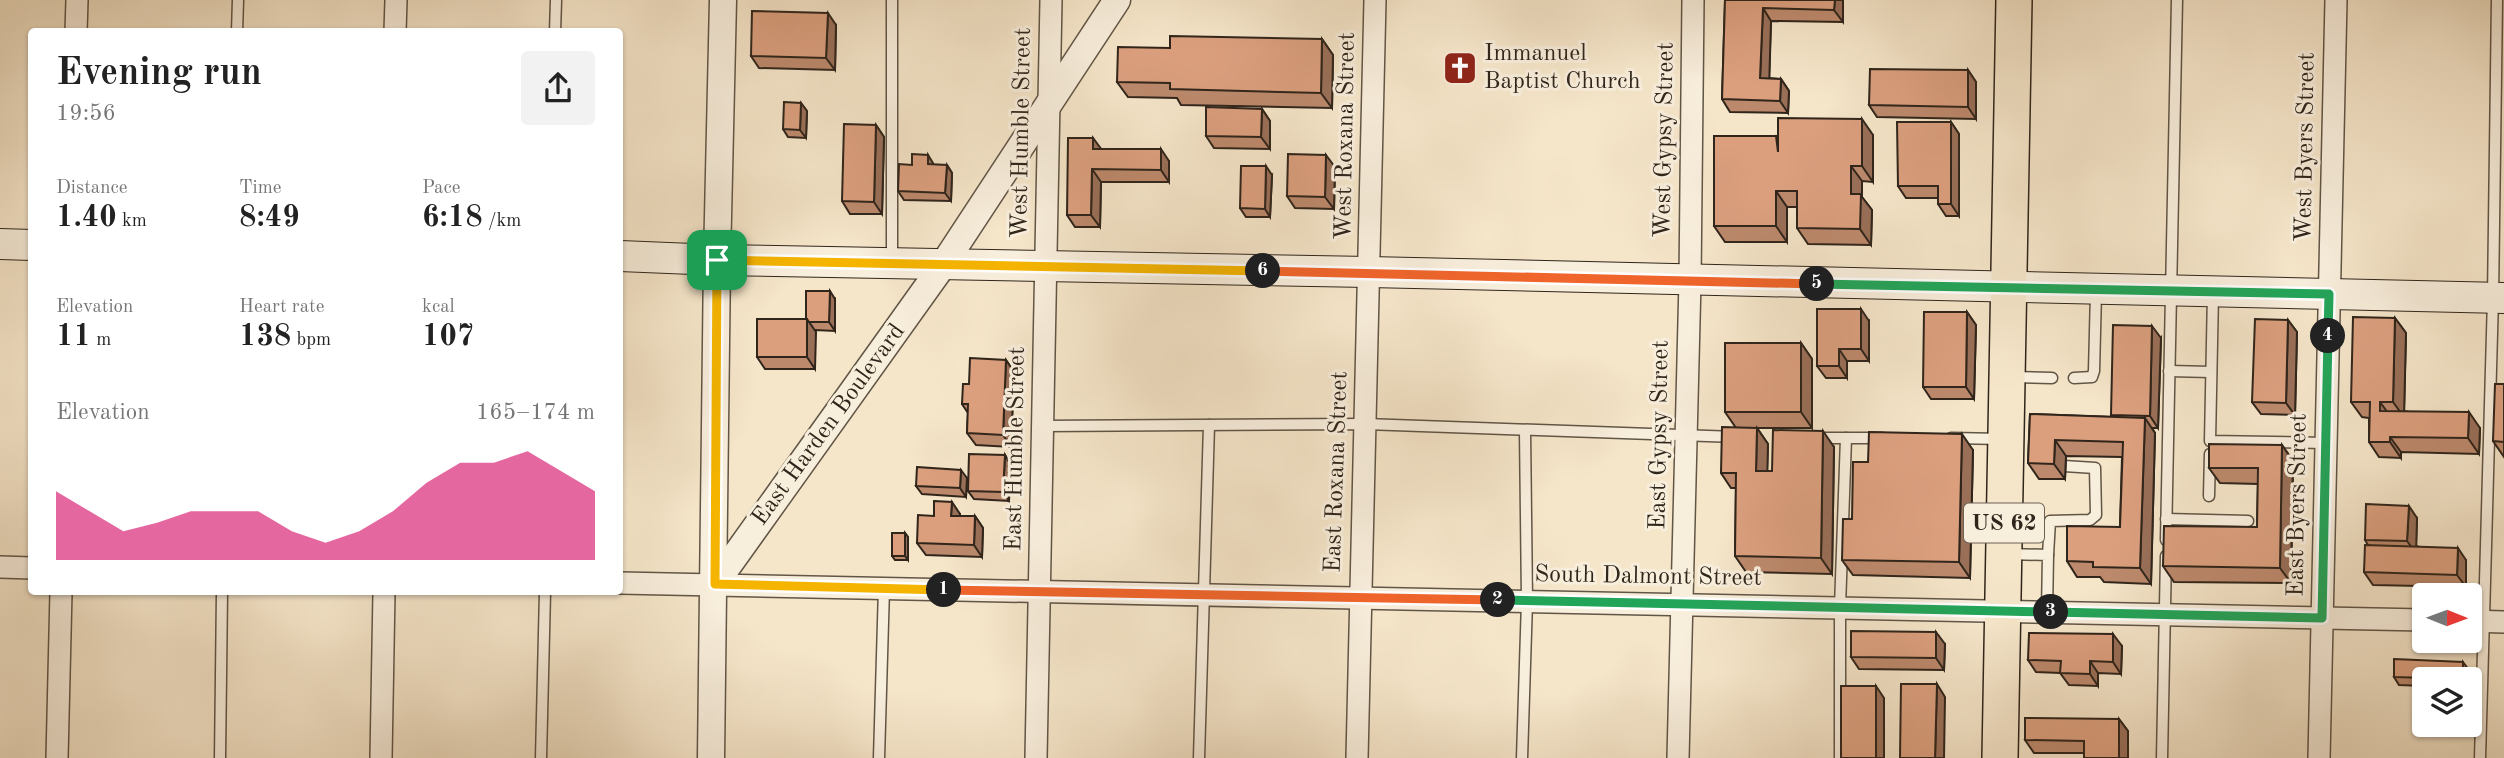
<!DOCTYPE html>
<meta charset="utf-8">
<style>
:root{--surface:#fff;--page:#f2f2f2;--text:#222;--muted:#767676;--accent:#db2777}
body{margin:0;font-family:"Old Standard TT",serif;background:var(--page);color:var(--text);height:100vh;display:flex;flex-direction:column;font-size:26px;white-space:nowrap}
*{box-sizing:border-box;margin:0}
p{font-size:23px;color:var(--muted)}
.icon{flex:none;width:38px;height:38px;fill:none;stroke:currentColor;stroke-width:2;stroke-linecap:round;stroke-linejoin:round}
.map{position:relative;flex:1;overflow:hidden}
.drawer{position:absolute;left:28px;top:28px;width:595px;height:567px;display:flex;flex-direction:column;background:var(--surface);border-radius:7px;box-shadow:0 2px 5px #0004}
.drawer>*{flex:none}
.needle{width:46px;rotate:91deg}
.tools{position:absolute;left:2412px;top:583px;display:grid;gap:14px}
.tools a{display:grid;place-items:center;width:70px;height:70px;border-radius:7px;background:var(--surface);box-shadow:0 2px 5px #0004;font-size:35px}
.pin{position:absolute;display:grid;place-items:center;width:60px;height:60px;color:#fff;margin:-30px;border-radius:14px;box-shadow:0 4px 10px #0006}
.km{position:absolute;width:35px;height:35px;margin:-18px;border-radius:50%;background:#222;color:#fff;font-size:19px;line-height:35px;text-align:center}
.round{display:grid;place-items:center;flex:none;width:74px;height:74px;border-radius:7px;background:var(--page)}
.overview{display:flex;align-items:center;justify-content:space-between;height:119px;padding:0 28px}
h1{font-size:38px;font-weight:800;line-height:52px}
.metrics{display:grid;grid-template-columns:repeat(3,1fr);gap:10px;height:119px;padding:7px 28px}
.metrics div{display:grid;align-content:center}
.metrics b{font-size:30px;font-weight:800}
.metrics small{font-size:19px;font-weight:400}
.metrics p{font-size:19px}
.chart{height:196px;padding:14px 28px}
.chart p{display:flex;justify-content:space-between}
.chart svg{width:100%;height:126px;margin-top:7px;fill:var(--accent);opacity:.7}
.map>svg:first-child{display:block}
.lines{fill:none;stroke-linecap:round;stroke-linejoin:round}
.service-casing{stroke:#615546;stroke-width:13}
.minor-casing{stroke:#615546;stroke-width:24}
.tertiary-casing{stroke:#615546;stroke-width:29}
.secondary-casing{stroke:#30251b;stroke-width:32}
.trunk-casing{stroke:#30251b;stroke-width:38}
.service{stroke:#f8eedc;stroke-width:10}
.minor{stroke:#f8eedc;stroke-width:21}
.tertiary{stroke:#f8eedc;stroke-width:26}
.secondary{stroke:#f8eedc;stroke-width:30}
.trunk{stroke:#f5e5c9;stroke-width:35}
.wall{fill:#bc896c;stroke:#30251b;stroke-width:2}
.shaded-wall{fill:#996f58;stroke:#30251b;stroke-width:2}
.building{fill:#db9f7e;stroke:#30251b;stroke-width:2}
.split-1-casing{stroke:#fff;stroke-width:14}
.split-2-casing{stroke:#fff;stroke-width:14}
.split-3-casing{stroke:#fff;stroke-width:14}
.split-4-casing{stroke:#fff;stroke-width:14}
.split-5-casing{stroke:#fff;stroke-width:14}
.split-6-casing{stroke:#fff;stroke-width:14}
.split-7-casing{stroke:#fff;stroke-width:14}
.split-1{stroke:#f5b400;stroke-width:9}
.split-2{stroke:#f0652b;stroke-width:9}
.split-3{stroke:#22a559;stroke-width:9}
.split-4{stroke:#22a559;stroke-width:9}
.split-5{stroke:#22a559;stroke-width:9}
.split-6{stroke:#f0652b;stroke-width:9}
.split-7{stroke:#f5b400;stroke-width:9}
.labels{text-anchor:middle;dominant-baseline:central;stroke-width:6;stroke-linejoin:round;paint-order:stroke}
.shield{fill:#f8eedc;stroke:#6c6155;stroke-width:2}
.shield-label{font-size:23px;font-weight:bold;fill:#30251b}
.poi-label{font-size:24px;fill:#30251b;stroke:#f8eedc;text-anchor:start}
.street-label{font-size:24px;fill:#30251b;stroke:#f8eedc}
</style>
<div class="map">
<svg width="2504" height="758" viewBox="0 0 2504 758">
<rect width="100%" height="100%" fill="#f5e5c9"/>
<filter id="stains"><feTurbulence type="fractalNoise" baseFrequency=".00286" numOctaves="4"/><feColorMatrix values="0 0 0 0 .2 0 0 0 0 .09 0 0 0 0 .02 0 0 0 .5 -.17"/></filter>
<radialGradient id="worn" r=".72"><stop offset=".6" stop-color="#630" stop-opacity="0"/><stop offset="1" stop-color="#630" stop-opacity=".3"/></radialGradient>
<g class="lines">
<g class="service-casing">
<g id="service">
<polyline points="237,32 238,0"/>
<polyline points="555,32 556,0"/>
<polyline points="892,260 892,0"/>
<polyline points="2213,293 2210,441 2326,443"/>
<polyline points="2169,371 2211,372"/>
<polyline points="2013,377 2052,378"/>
<polyline points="2074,378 2092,377 2094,371 2096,292"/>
<polyline points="1042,426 1365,424 1736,437"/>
<polyline points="1815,438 1883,438"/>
<polyline points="1951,438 2002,439"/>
<polyline points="2209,496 2210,454"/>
<polyline points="2166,519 2248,521"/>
<polyline points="2166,540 2177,0"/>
<polyline points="2007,554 2048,555 2047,612"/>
<polyline points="2048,555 2050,521 2090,520 2096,515 2095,468 2064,466"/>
<polyline points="220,758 222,592"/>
<polyline points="541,758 545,592"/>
<polyline points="879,758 884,588"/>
<polyline points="1199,758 1209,425"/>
<polyline points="1522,758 1527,601 1525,431"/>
<polyline points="1840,758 1840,607 1846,438"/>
<polyline points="2162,758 2166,556"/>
<polyline points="2480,758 2493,298 2497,0"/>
</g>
</g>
<g class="minor-casing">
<g id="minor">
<polyline points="76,32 77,0"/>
<polyline points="395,32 396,0"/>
<polyline points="0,567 32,568"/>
<polyline points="620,583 2424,620"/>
<polyline points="2469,621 2504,622"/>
<polyline points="57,758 61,592"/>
<polyline points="381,758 384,592"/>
<polyline points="1036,758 1051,0"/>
<polyline points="1357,758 1375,0"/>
<polyline points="1678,758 1690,281 1693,0"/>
<polyline points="2319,758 2336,0"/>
</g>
</g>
<g class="tertiary-casing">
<g id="tertiary">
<polyline points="715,584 943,265 1117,0"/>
<polyline points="711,758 717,260 723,0"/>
</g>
</g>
<g class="secondary-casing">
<g id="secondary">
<polyline points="0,244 32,245"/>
<polyline points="620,256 717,260 1369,272 2504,298"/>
</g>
</g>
<g class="trunk-casing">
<polyline id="trunk" points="2000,758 2014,0"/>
</g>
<use href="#service" class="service"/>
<use href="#minor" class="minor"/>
<use href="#tertiary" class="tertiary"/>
<use href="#secondary" class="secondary"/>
<use href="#trunk" class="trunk"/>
</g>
<g class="wall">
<polygon points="1725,0 1843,0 1843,22 1771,21 1769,78 1781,79 1789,91 1788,113 1730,112 1722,99"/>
<polygon points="836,25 835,70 759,68 751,56"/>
<polygon points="1322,39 1333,55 1332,108 1181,105 1177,98 1128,97 1117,82 1170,48"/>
<polygon points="1968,70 1976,82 1976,119 1877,117 1869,105"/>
<polygon points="801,103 807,111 806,138 788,137 783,129"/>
<polygon points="1262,109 1270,121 1270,149 1214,148 1206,136"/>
<polygon points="1951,122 1959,134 1959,216 1946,216 1938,204 1938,198 1906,198 1898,186"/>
<polygon points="876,125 884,137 882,214 850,214 842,201"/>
<polygon points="1873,135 1873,182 1862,181 1862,197 1872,210 1871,245 1808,244 1797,228 1797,207 1787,207 1787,242 1725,242 1714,226 1776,136 1778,138"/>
<polygon points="1093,138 1100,149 1169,161 1169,182 1101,182 1100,227 1075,227 1067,215"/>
<polygon points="928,155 933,165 947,165 952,173 951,201 904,200 898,191 912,165"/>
<polygon points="1335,167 1334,209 1295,208 1287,196"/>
<polygon points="1272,175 1270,217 1246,217 1240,208"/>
<polygon points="835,299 835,331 815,330 815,369 765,369 757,357 806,319"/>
<polygon points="1967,312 1976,325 1974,399 1931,399 1923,387"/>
<polygon points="2395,318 2406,333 2404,411 2480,428 2479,454 2401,452 2401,458 2379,457 2369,442 2369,418 2362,417 2351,402"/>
<polygon points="2288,320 2297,332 2295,415 2261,414 2252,402"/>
<polygon points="1869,321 1869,361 1847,361 1847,378 1826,378 1817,366"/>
<polygon points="2161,338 2158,428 2152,428 2155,433 2151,584 2104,582 2100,577 2077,577 2067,561 2120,527 2122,457 2066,456 2065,479 2039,479 2028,463 2030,414 2112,417 2111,415"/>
<polygon points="1801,343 1812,359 1812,428 1737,428 1757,428 1768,444 1767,471 1772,471 1834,447 1832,574 1746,572 1735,556 1736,488 1731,488 1721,473 1736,428 1725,412"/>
<polygon points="1006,360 1014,372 1011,447 976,445 967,433 968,413 962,404 969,384"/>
<polygon points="2504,384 2504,457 2493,441"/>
<polygon points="2282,445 2293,461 2291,583 2174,582 2163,566 2257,527 2258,484 2220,483 2209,468"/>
<polygon points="1973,450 1970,578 1853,575 1842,560 1852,519 1868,462"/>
<polygon points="1005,455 1010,464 1009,501 974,499 968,491"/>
<polygon points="967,478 966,497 922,494 916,486"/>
<polygon points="960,514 960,516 975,516 983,528 982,557 926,555 917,543 934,516"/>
<polygon points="2417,518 2416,546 2466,560 2466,587 2373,585 2364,572 2368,545 2365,540"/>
<polygon points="905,533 908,537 908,560 895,560 892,556"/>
<polygon points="1945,644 1944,670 1859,669 1851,657"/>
<polygon points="2122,646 2121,674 2098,673 2098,686 2069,685 2060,673 2036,672 2028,660"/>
<polygon points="2469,670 2469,679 2424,679 2424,686 2399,685 2394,677"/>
<polygon points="2119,719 2128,731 2128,758 2084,758 2084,753 2034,753 2025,740"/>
</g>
<g class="shaded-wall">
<polygon points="1835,0 1843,0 1843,22 1834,10"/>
<polygon points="1763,8 1771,21 1769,90 1760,78"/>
<polygon points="828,13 836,25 835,70 826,58"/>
<polygon points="1322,39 1333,55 1332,108 1321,93"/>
<polygon points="1968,70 1976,82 1976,119 1968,107"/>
<polygon points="1781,79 1789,91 1788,113 1780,101"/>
<polygon points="801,103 807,111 806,138 800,130"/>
<polygon points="1262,109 1270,121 1270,149 1261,137"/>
<polygon points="1862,119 1873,135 1873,182 1862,166"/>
<polygon points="1951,122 1959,134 1959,216 1951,204"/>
<polygon points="876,125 884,137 882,214 874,202"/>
<polygon points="1093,138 1102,150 1093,149"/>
<polygon points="1161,149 1169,161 1169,182 1161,170"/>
<polygon points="928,155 933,163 933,173 928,164"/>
<polygon points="1326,155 1335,167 1334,209 1325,197"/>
<polygon points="947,165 952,173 951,201 945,193"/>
<polygon points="1266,166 1272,175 1270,217 1265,209"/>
<polygon points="1851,166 1862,181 1862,197 1872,210 1871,245 1860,229 1851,194"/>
<polygon points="1092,169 1101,182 1100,227 1091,215"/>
<polygon points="1776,191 1787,207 1787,242 1776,226"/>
<polygon points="830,291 835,299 835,331 829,322"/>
<polygon points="1861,309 1869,321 1869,361 1861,349"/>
<polygon points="1967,312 1976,325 1974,399 1966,387"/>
<polygon points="2395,318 2406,333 2404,417 2393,402"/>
<polygon points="807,319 816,332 815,369 807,357"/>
<polygon points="2288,320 2297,332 2295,415 2286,403"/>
<polygon points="2152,326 2161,338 2158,428 2150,416"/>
<polygon points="1801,343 1812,359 1812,428 1801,412"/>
<polygon points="1839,349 1847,361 1847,378 1839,366"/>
<polygon points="1006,360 1014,372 1011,447 1003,435"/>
<polygon points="2380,402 2391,417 2380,411"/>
<polygon points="2469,412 2480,428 2479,454 2468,438"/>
<polygon points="2145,418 2155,433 2151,584 2140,568"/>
<polygon points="1757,428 1768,444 1767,486 1756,471"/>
<polygon points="1823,431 1834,447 1832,574 1821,558"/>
<polygon points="1962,434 1973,450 1970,578 1959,562"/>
<polygon points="2390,437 2401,452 2401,458 2390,442"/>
<polygon points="2055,440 2066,456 2065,479 2054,464"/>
<polygon points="2282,445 2293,461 2291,583 2280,568"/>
<polygon points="1005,455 1010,464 1009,501 1003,492"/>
<polygon points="961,470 967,478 966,497 960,488"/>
<polygon points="952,502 960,514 960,528 951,516"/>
<polygon points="2409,506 2417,518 2416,553 2407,541"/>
<polygon points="975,516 983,528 982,557 974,545"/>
<polygon points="905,533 908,537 908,560 905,556"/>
<polygon points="2458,548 2466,560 2466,587 2457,575"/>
<polygon points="1936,632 1945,644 1944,670 1936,658"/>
<polygon points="2113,634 2122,646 2121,674 2113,662"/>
<polygon points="2090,661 2098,673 2098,686 2090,674"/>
<polygon points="2463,662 2469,670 2469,679 2463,679"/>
<polygon points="1937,684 1945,697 1944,758 1935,758"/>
<polygon points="1876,686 1884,698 1884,758 1876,758"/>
<polygon points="2119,719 2128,731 2128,758 2119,758"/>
</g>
<g class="building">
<polygon points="1725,0 1835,0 1834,10 1763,8 1760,78 1781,79 1780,101 1722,99"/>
<polygon points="752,11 828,13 826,58 751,56"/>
<polygon points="1170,36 1322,39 1321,93 1170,89 1170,83 1117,82 1118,47 1170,48"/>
<polygon points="1870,69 1968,70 1968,107 1869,105"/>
<polygon points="784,102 801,103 800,130 783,129"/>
<polygon points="1206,107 1262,109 1261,137 1206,136"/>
<polygon points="1778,118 1862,119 1862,166 1851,166 1851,194 1861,194 1860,229 1797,228 1797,191 1776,191 1776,226 1714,226 1714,136 1776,136 1778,152"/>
<polygon points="1897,122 1951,122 1951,204 1938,204 1938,186 1898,186"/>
<polygon points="844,124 876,125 874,202 842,201"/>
<polygon points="1068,138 1093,138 1093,149 1161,149 1161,170 1092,169 1091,215 1067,215"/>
<polygon points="912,154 928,155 928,164 947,165 945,193 898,191 899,164 912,165"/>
<polygon points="1288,154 1326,155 1325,197 1287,196"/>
<polygon points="1241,166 1266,166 1265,209 1240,208"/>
<polygon points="806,291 830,291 829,322 809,322 807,319 806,319"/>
<polygon points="1817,309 1861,309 1861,349 1839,349 1839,366 1817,366"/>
<polygon points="1924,312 1967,312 1966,387 1923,387"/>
<polygon points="2353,317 2395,318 2393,402 2380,402 2380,411 2469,412 2468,438 2390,437 2390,442 2369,442 2370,402 2351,402"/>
<rect x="757" y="319" width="50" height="38"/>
<polygon points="2255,319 2288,320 2286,403 2252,402"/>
<polygon points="2113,325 2152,326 2150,416 2111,415"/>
<rect x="1725" y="343" width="76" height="69"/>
<polygon points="970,358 1006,360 1003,435 967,433 968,404 962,404 963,384 969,384"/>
<polygon points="2495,384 2504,384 2504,442 2493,441"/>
<polygon points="2030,414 2145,418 2140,568 2093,567 2093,562 2067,561 2067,526 2120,527 2123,442 2055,440 2054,464 2028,463"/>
<polygon points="1722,427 1757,428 1756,471 1772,471 1773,430 1823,431 1821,558 1735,556 1736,473 1721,473"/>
<polygon points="1869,432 1962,434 1959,562 1842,560 1843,519 1852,519 1853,462 1868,462"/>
<polygon points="2209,444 2282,445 2280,568 2163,566 2164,526 2257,527 2258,468 2209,468"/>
<polygon points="969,454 1005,455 1003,492 968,491"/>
<polygon points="917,467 961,470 960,488 916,486"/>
<polygon points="934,501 952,502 951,516 975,516 974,545 917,543 918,515 934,516"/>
<polygon points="2366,504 2409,506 2407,541 2365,540"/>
<rect x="892" y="533" width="13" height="23"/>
<polygon points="2365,545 2458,548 2457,575 2364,572"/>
<polygon points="1851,631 1936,632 1936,658 1851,657"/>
<polygon points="2029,633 2113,634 2113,662 2090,661 2090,674 2060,673 2061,661 2028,660"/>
<polygon points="2394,659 2463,662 2463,679 2394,677"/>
<polygon points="1901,684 1937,684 1935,758 1900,758"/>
<rect x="1841" y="686" width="35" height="72"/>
<polygon points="2025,718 2119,719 2119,758 2084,758 2084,741 2025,740"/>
</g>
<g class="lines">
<g class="split-1-casing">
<polyline id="split-1" points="717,260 715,584 944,590"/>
</g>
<g class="split-2-casing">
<polyline id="split-2" points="944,590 1498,600"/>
</g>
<g class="split-3-casing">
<polyline id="split-3" points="1498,600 2051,612"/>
</g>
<g class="split-4-casing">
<polyline id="split-4" points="2051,612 2322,618 2328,336"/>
</g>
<g class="split-5-casing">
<polyline id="split-5" points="1817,284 2329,294 2328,336"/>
</g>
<g class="split-6-casing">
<polyline id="split-6" points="1263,271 1817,284"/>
</g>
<g class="split-7-casing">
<polyline id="split-7" points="717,260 1263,271"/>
</g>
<use href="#split-1" class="split-1"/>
<use href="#split-2" class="split-2"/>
<use href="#split-3" class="split-3"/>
<use href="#split-4" class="split-4"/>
<use href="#split-5" class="split-5"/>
<use href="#split-6" class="split-6"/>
<use href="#split-7" class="split-7"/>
</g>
<defs>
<g id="church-square" transform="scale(1.75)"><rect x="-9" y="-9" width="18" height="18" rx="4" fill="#8f2418" stroke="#f8eedc"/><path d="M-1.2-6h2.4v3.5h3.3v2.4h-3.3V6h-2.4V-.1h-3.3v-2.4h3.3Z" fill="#fff"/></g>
</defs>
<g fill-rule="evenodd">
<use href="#church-square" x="1460" y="68"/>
</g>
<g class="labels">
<rect class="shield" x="1964" y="503.5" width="80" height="39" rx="5"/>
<g class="shield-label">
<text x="2004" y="523">US 62</text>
</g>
<g class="poi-label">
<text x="1484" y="54">Immanuel<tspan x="1484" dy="28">Baptist Church</tspan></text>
</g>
<g class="street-label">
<text transform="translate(1022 133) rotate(-89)">West Humble Street</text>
<text transform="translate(1346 136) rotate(-89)">West Roxana Street</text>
<text transform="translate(1665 140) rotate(-89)">West Gypsy Street</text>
<text transform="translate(2306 147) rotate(-89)">West Byers Street</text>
<text transform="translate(829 425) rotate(-54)">East Harden Boulevard</text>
<text transform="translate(1660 435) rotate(-89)">East Gypsy Street</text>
<text transform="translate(1016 449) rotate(-89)">East Humble Street</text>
<text transform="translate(1337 472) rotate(-88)">East Roxana Street</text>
<text transform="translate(2298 505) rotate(-89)">East Byers Street</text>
<text transform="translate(1648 577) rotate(1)">South Dalmont Street</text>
</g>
</g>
<rect width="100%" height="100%" filter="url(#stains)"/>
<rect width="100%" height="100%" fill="url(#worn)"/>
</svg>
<div class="tools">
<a><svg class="needle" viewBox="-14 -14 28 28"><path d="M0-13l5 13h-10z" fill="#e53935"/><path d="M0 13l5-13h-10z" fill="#767676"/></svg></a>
<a><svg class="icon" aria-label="layers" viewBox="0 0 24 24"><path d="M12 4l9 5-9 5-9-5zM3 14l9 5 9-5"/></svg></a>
</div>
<div class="pin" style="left:717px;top:260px;background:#1e9e55"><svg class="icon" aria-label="arrive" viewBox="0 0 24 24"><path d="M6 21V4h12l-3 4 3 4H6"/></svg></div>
<b class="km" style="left:944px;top:590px">1</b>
<b class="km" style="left:1498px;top:600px">2</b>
<b class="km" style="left:2051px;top:612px">3</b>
<b class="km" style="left:2328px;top:336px">4</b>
<b class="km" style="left:1817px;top:284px">5</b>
<b class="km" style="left:1263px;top:271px">6</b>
<section class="drawer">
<div class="overview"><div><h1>Evening run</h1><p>19:56</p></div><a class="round"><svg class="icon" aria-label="share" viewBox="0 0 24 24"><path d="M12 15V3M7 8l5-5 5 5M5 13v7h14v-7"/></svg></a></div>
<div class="metrics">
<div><p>Distance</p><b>1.40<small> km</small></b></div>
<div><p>Time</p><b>8:49</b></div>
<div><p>Pace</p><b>6:18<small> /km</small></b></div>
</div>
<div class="metrics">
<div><p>Elevation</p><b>11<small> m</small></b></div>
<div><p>Heart rate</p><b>138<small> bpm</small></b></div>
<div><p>kcal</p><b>107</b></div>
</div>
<div class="chart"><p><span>Elevation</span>165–174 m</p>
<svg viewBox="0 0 160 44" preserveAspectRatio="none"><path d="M0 44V20L10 27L20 34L30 31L40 27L50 27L60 27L70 34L80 38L90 34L100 27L110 17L120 10L130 10L140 6L150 13L160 20V44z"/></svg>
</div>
</section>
</div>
